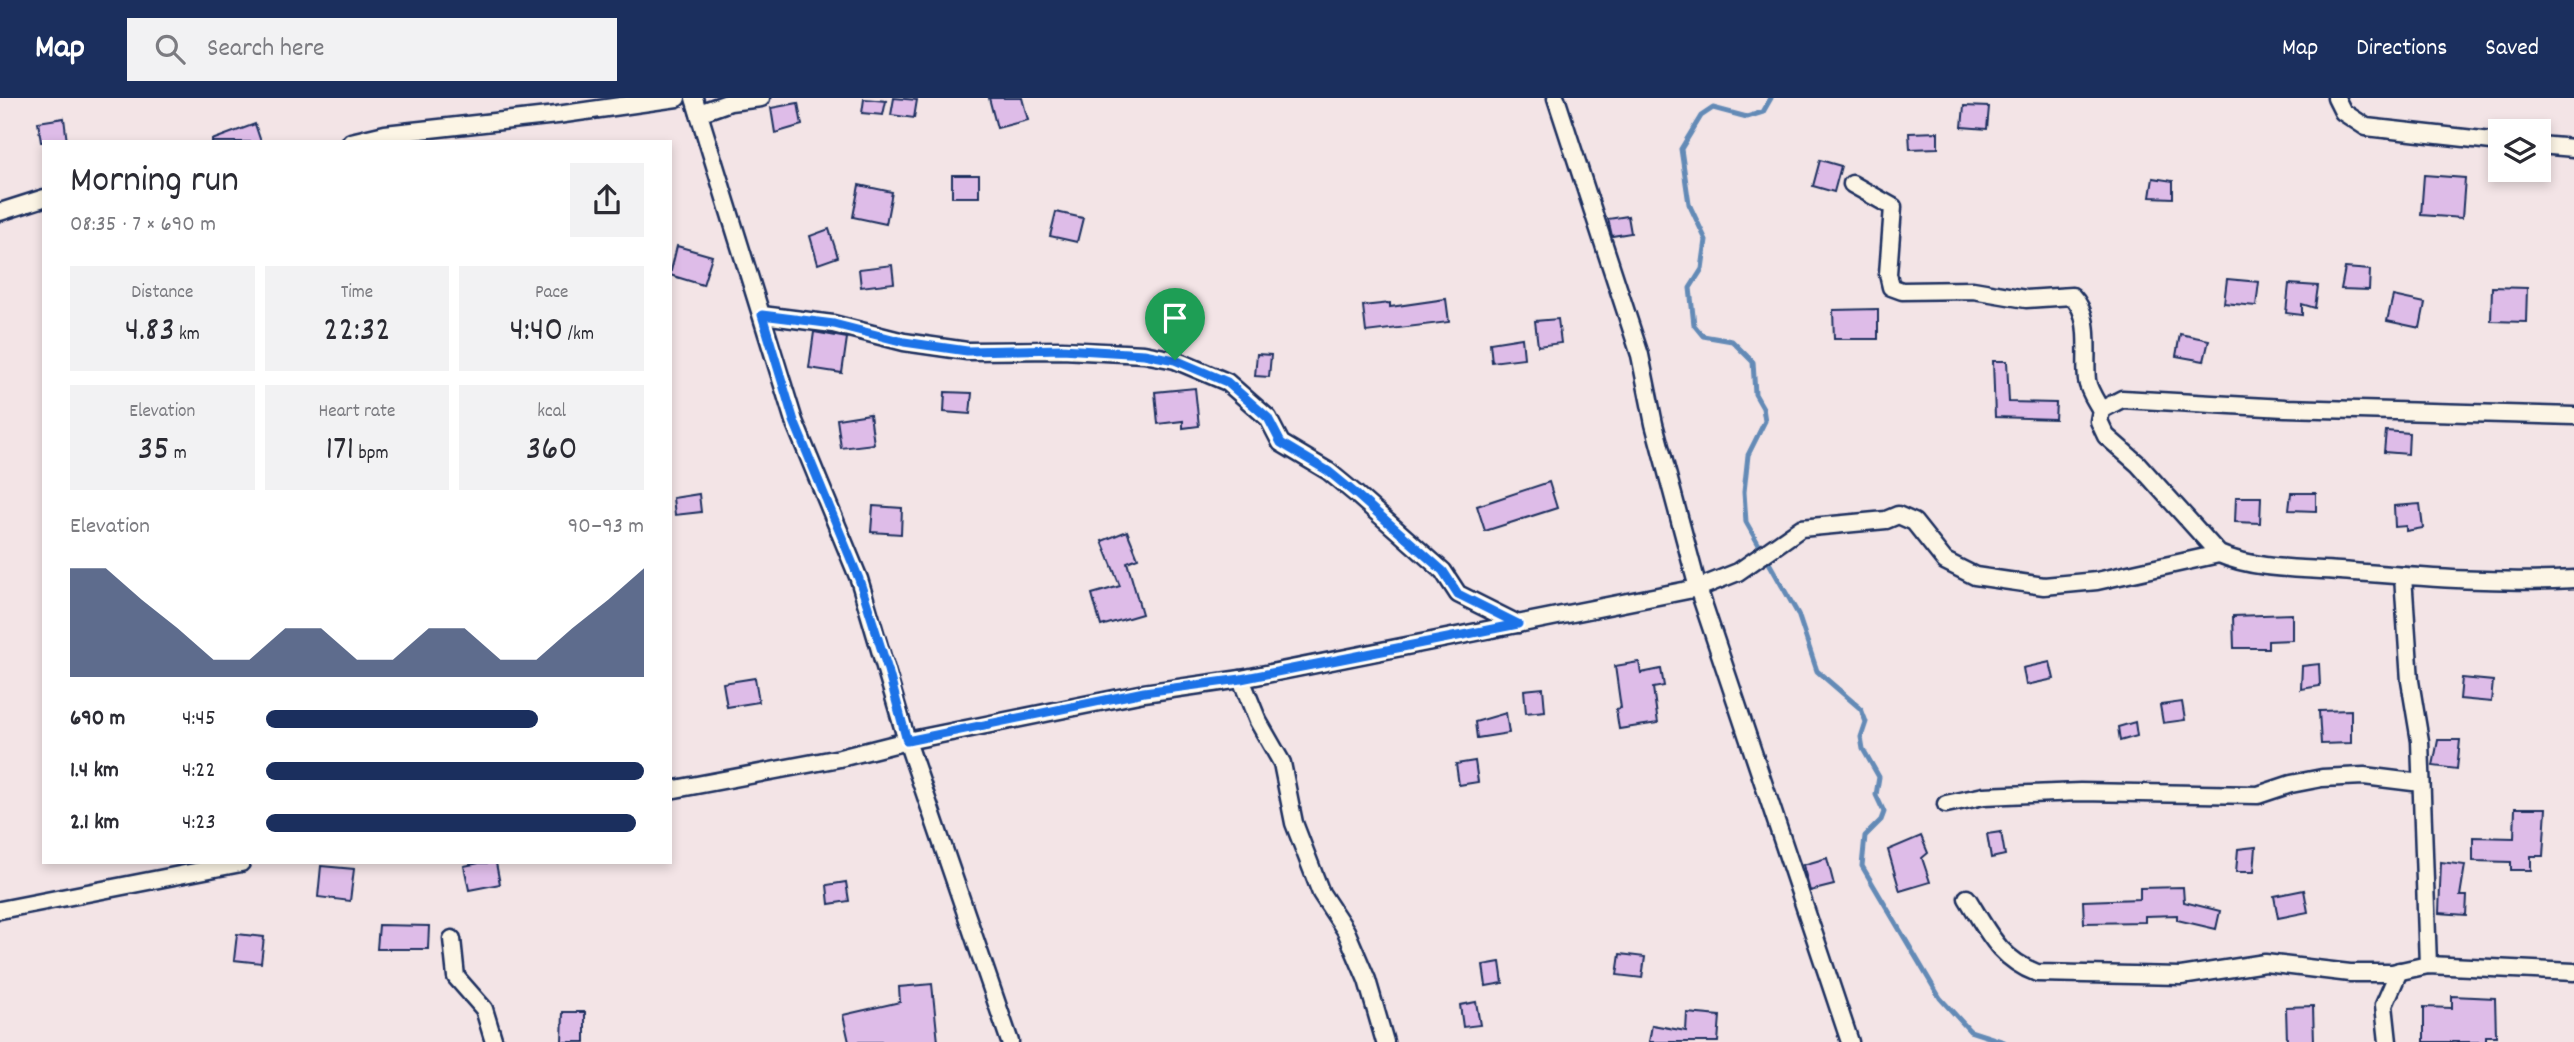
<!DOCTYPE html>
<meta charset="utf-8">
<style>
:root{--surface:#fff;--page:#f2f2f3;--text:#2b2b33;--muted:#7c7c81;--accent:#1b2f5e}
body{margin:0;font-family:Dekko,sans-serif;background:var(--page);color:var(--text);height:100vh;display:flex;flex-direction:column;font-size:26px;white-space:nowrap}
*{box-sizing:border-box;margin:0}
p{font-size:23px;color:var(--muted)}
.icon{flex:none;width:38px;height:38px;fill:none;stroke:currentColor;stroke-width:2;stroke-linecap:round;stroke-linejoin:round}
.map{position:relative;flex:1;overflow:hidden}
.details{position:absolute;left:42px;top:42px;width:630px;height:724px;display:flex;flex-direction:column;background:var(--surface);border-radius:0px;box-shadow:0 4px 10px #0003}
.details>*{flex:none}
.buttons{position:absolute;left:2488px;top:21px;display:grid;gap:14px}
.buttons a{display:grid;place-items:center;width:63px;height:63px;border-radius:0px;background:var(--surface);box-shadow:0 4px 10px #0003;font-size:35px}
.pin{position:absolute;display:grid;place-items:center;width:60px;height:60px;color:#fff;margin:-72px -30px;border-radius:50% 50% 50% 0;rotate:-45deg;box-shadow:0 0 7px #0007}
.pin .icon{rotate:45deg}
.round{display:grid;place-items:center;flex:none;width:74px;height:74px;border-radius:0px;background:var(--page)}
.head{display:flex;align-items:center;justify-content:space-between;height:119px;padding:0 28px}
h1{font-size:38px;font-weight:600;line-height:52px}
.figures{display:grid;grid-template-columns:repeat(3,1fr);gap:10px;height:119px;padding:7px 28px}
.figures div{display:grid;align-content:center;border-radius:0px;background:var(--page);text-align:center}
.figures b{font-size:35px;font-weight:600}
.figures small{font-size:19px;font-weight:400}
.figures p{font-size:19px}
.chart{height:196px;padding:14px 28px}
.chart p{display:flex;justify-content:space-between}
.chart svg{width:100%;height:126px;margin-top:7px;fill:var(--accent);opacity:.7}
ul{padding:0 28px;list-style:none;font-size:23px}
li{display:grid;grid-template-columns:112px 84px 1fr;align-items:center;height:52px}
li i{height:18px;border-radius:9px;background:var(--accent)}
header{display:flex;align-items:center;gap:42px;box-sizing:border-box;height:98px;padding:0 35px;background:var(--accent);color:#fff}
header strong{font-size:33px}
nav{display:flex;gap:38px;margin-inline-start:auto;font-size:24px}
.search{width:490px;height:63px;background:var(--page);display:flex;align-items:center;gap:18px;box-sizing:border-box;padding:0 24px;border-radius:0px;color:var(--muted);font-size:26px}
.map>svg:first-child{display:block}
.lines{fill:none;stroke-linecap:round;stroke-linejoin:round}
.stream{stroke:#638ab6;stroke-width:5}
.building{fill:#debce8;stroke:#1b2f5e;stroke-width:2}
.street-casing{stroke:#1b2f5e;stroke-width:21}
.street{stroke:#fcf5e5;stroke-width:16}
.route-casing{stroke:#fff;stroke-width:14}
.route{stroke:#1a73e8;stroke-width:9}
</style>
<header>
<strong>Map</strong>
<div class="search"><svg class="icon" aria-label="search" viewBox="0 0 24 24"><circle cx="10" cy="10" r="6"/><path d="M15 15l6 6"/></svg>Search here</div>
<nav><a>Map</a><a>Directions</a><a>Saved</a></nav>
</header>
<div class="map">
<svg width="2574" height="944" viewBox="0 0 2574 944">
<rect width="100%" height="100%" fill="#f3e4e6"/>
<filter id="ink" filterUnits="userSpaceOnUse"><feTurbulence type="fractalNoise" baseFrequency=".0143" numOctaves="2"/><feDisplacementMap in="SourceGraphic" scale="14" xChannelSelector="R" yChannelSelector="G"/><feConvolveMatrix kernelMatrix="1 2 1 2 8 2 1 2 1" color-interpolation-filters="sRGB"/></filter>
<g filter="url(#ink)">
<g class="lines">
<polyline class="stream" points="1771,0 1763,14 1747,19 1713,10 1701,18 1681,51 1689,106 1706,142 1702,171 1690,190 1694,227 1703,238 1732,243 1753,264 1755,296 1763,310 1765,323 1748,357 1744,394 1746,424 1798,516 1817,573 1861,611 1866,624 1861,639 1863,651 1879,679 1876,697 1884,714 1881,722 1865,738 1862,768 1940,900 1970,933 2004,944"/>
</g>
<g class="building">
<polygon points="894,0 917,2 914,20 891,17"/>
<polygon points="989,0 1022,0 1028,22 997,30"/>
<polygon points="864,1 886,3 883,17 862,15"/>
<polygon points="798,5 802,27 775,35 771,10"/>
<polygon points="1964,8 1989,9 1987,31 1962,29"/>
<polygon points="64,20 67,44 41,44 38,24"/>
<polygon points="255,26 261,44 212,44 212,42"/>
<polygon points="1938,34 1938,50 1910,51 1909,35"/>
<polygon points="1820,62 1841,68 1834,94 1813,88"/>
<rect x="952" y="77" width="27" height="22"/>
<polygon points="2424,77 2465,80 2462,120 2421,117"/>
<polygon points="2153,80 2173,83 2173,100 2150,99"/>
<polygon points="859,87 892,94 886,126 853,119"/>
<polygon points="1056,114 1083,120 1077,144 1050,138"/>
<polygon points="1628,118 1631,135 1612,138 1608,121"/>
<polygon points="829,131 838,159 818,166 810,138"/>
<polygon points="677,148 712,158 703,187 670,177"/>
<polygon points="892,167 894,185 861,189 859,171"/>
<polygon points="2345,170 2370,172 2369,192 2341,191"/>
<polygon points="2227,181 2259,184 2256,208 2224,205"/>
<polygon points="2289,186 2318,188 2315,210 2302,206 2302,217 2286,215"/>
<polygon points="2492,189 2527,190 2526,224 2491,223"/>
<polygon points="2393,198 2425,205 2420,230 2387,223"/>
<polygon points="1446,201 1449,224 1366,234 1363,208 1390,205 1390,209"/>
<polygon points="1878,211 1878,241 1834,241 1833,212"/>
<polygon points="1558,221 1561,245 1538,248 1535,223"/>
<polygon points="814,234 847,240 842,275 809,270"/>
<polygon points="2180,236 2209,242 2204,263 2176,258"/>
<polygon points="1522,240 1524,260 1492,264 1490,245"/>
<polygon points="1257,256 1271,257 1269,279 1255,278"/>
<polygon points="1993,263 2007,263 2009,304 2056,305 2055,321 1995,319"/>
<polygon points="1195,290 1199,328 1183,330 1183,323 1158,326 1155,294"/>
<polygon points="945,294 972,295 970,316 944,314"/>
<polygon points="870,316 874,346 841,350 837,321"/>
<polygon points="2386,333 2409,335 2408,356 2384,354"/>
<polygon points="1549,384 1557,410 1485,433 1477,408"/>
<polygon points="2291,395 2316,395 2316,413 2289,412"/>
<polygon points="699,396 701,414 675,417 673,400"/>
<polygon points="2236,399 2261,399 2260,425 2235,424"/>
<polygon points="2420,406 2423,430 2406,433 2406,428 2395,429 2394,408"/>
<polygon points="873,408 902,410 901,436 871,434"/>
<polygon points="1127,433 1138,460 1127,464 1142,516 1101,528 1092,496 1120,488 1102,443"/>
<polygon points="2292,516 2292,542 2268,543 2268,550 2234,550 2233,518"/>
<polygon points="1639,564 1641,575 1661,571 1664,588 1653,590 1658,625 1619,631 1616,611 1621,610 1615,568"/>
<polygon points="2050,564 2054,581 2026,587 2023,570"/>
<polygon points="2319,566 2320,588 2301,591 2302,568"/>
<polygon points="755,580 759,604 727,609 723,585"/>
<polygon points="2462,580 2493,583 2491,604 2460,601"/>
<polygon points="1543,590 1545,613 1526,615 1524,592"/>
<polygon points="2182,604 2185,622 2163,625 2160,607"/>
<polygon points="2351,612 2351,645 2321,646 2319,613"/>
<polygon points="1506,615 1509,635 1477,640 1475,624"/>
<polygon points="2135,624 2137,638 2120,643 2118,629"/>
<polygon points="2438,642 2460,642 2457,671 2433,668"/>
<polygon points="1475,663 1478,684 1459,687 1456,666"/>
<polygon points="2515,710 2546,710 2543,758 2531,758 2531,772 2511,772 2511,764 2473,763 2473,739 2514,740"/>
<polygon points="2001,734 2005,757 1991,760 1987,736"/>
<polygon points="1921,738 1928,755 1922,760 1930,784 1900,793 1888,752"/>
<polygon points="2256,749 2254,774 2236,774 2238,751"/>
<polygon points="1827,760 1834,787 1810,793 1803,767"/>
<polygon points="2441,764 2465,767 2460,798 2467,798 2466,817 2439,815"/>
<polygon points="479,765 496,765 500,786 469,792 464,768"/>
<polygon points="321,768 354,771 350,803 318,799"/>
<polygon points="846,784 849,803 829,806 827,787"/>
<polygon points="2183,789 2184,804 2220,813 2216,831 2177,822 2177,817 2145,818 2145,824 2084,825 2083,803 2140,801 2140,790"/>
<polygon points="2304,792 2308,814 2278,820 2274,798"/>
<polygon points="379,827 429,828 428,851 377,851"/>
<polygon points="237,836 264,839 261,865 234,862"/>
<polygon points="1620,856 1645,859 1642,880 1617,877"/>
<polygon points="1500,864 1503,885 1486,888 1483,867"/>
<polygon points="932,886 938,944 849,944 843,917 900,904 899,889"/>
<polygon points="2452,898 2495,900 2496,938 2486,938 2486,944 2424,944 2424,909 2452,910"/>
<polygon points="1476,904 1480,927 1463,929 1460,907"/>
<polygon points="2313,908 2314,944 2287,944 2286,909"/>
<polygon points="563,914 585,914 585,944 562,944"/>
<polygon points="1687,915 1720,918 1718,944 1649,944 1652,927 1686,933"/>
</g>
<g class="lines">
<g class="street-casing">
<g id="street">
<polyline points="694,0 794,323 859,481 907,643 1010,944"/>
<polyline points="1556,0 1640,257 1654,326 1698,490 1850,944"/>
<polyline points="2336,0 2343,14 2366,29 2501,44"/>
<polyline points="699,15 730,4 761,0"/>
<polyline points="351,44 385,36 557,17 677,0"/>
<polyline points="2539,47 2574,50"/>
<path d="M 1852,86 L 1893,109 L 1888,176 L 1891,189 L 1902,193 L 1973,192 L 2026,201 L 2072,198 C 2093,219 2084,255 2087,282 C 2088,292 2096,303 2101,312"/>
<polyline points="0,114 44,100"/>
<polyline points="762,217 833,226 904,244 967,253 1062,252 1144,256 1175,262 1227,284 1268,320 1281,345 1328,373 1356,396 1443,473 1458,496 1518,526"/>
<path d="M 2574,318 L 2285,310 L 2122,301 L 2101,312 L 2099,323 L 2106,338 L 2138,366 L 2219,456 C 2256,472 2300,470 2340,473 C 2418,479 2496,486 2574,481"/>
<polyline points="2403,478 2410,583 2420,643 2428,867"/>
<polyline points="1241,581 1258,623 1282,665 1294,725 1321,795 1346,833 1367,882 1385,944"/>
<polyline points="670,692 840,660 907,643 1144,595 1241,581 1698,490 1738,474 1801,430 1886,422 1898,417 1914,424 1945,463 1975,478 2044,488 2097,483 2219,456"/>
<polyline points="1946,706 1984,698 2080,694 2258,697 2291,686 2322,680 2364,678 2421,685"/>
<path d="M 1967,800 C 1987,832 1999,861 2037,875 L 2181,878 L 2265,865 L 2350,875 L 2392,875 L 2428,867 L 2574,874"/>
<polyline points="0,812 241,765"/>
<polyline points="452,841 456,879 484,911 494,944"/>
<polyline points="2388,944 2384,907 2399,873"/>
</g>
</g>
<use href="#street" class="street"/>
</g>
</g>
<g class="lines" filter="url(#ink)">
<g class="route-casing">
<polygon id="route" points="762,217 834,226 904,244 967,253 1062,251 1144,256 1175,262 1227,284 1268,320 1281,345 1328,373 1356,396 1443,473 1458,496 1518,526 1241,581 1144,594 907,643 888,572 859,481 794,323"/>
</g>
<use href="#route" class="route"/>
</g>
</svg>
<div class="buttons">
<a><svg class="icon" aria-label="layers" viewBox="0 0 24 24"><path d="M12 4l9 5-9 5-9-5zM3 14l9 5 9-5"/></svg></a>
</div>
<div class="pin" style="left:1175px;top:262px;background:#1e9e55"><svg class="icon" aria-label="arrive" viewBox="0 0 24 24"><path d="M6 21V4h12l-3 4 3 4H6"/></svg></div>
<section class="details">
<div class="head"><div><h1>Morning run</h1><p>08:35 · 7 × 690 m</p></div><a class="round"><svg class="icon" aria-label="share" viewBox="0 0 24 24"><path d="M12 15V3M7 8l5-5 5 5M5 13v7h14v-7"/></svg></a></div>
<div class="figures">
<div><p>Distance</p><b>4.83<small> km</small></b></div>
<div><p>Time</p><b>22:32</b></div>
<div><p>Pace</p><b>4:40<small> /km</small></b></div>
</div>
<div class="figures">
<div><p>Elevation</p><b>35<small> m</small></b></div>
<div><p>Heart rate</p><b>171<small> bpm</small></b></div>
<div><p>kcal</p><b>360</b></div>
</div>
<div class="chart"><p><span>Elevation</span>90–93 m</p>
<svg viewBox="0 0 160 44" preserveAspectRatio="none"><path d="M0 44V6L10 6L20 17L30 27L40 38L50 38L60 27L70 27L80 38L90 38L100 27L110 27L120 38L130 38L140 27L150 17L160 6V44z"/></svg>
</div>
<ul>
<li><b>690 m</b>4:45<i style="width:72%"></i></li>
<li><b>1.4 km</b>4:22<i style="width:100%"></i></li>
<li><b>2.1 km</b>4:23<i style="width:98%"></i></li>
</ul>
</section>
</div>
